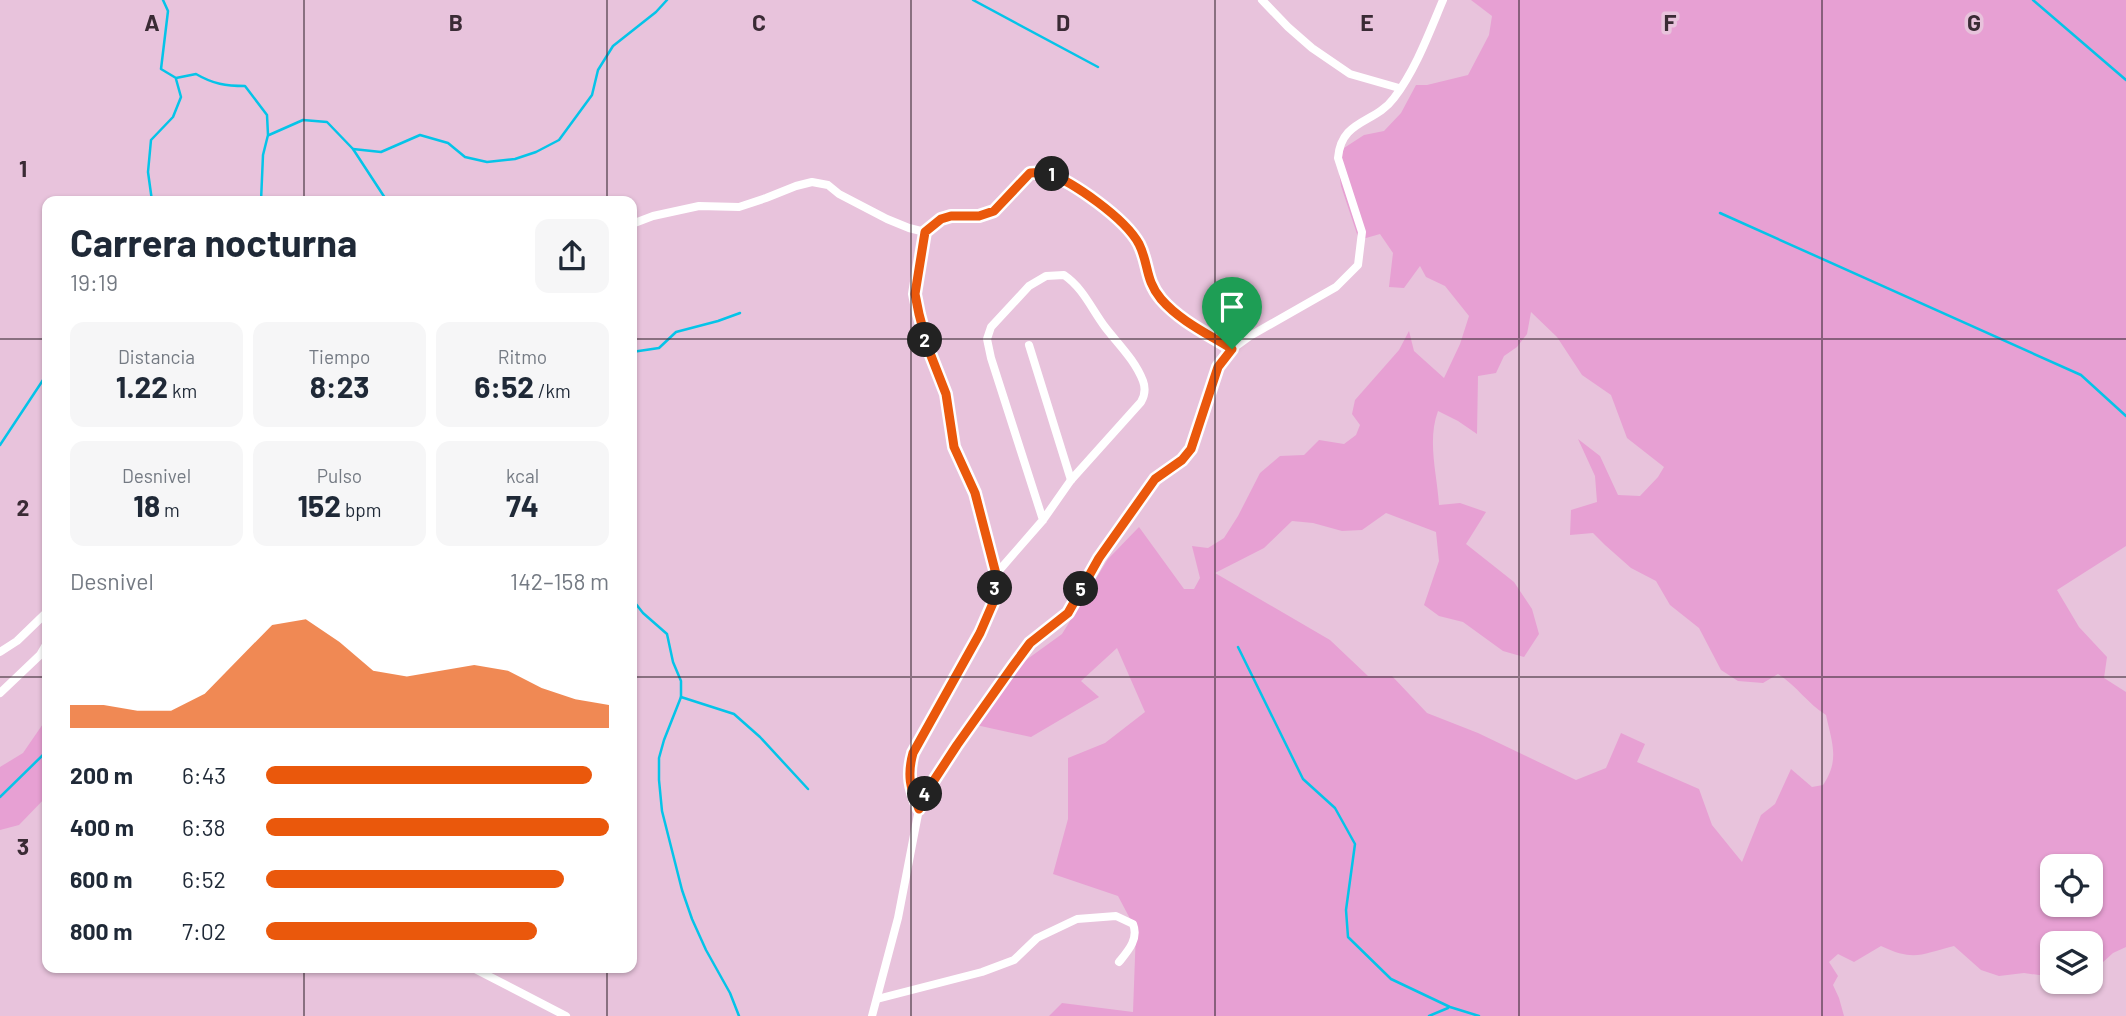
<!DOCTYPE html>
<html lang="es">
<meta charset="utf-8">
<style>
:root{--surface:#fff;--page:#f6f6f7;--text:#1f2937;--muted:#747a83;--accent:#ea580c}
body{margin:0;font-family:Barlow,sans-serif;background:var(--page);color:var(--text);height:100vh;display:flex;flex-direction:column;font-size:26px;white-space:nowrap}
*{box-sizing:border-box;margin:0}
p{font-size:23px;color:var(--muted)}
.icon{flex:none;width:38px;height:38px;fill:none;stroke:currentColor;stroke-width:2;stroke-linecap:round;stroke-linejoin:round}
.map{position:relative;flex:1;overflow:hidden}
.drawer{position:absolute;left:42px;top:196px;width:595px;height:777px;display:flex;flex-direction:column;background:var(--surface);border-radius:14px;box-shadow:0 2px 5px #0004}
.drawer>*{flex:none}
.controls{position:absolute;left:2040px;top:854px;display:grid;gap:14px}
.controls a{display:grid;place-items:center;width:63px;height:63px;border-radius:14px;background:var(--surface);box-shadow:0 2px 5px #0004;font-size:35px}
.pin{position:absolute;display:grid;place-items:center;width:60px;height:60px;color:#fff;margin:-72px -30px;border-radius:50% 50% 50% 0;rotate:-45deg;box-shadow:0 0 7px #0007}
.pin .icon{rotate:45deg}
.km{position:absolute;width:35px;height:35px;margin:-18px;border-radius:50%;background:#222;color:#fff;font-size:19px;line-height:35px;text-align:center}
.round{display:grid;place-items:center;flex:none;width:74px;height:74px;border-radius:14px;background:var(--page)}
.head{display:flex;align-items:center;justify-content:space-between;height:119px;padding:0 28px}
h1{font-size:38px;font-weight:700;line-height:52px}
.metrics{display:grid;grid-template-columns:repeat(3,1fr);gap:10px;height:119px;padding:7px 28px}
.metrics div{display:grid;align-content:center;border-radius:14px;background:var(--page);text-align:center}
.metrics b{font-size:30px;font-weight:700}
.metrics small{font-size:19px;font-weight:400}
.metrics p{font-size:19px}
.chart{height:196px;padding:14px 28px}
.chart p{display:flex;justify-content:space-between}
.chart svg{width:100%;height:126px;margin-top:7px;fill:var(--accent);opacity:.7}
ul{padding:0 28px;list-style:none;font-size:23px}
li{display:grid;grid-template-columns:112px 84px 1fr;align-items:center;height:52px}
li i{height:18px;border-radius:9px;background:var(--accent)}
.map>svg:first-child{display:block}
.green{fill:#e7a0d3;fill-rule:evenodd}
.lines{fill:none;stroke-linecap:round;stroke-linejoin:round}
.stream{stroke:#05c4e8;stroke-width:2.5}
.street{stroke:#fff;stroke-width:8}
.route-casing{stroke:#fff;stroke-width:14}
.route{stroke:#ea580c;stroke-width:9}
.grid{fill:none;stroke:#3a2b35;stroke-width:2;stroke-opacity:0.55}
.grid-label{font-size:23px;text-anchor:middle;font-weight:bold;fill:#3a2b35;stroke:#e8c3dc;stroke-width:7;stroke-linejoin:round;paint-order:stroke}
</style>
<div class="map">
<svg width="2126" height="1016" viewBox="0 0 2126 1016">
<rect width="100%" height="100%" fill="#e8c3dc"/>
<g class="green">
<path d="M 1471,0 L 2126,0 L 2126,546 L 2057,590 L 2079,627 L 2107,657 L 2104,678 L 2126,692 L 2126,947 L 2113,953 L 2091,973 L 2091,943 L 2053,943 L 2053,977 L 2024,973 L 1999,976 L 1981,970 L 1954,946 C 1921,954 1915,962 1881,946 L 1854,962 L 1838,954 L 1829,962 L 1838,976 L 1833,985 L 1839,998 L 1844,1016 L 1049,1016 L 1062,1003 L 1133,1012 L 1136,930 L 1118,896 L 1053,874 L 1068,819 L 1068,758 L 1105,743 L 1145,712 L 1117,648 L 1081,681 L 1099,697 L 1031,737 L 976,725 L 1011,671 L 1062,634 L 1108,559 L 1139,527 L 1184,589 L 1194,589 L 1200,578 L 1192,546 L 1208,548 L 1224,538 L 1238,516 L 1260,473 L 1280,456 L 1304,455 L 1319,440 L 1344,444 L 1356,435 L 1360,425 L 1352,414 L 1355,400 L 1399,350 L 1409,331 L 1414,351 L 1444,378 L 1460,344 L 1469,316 L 1445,286 L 1426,277 L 1420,266 L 1404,288 L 1389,287 L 1393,253 L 1380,234 L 1359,240 L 1341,186 L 1338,166 L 1344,148 L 1364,135 L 1384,131 L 1401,113 L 1416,85 L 1427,85 L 1468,75 L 1489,35 L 1492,16 ZM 1531,312 L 1557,337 L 1582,375 L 1611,395 L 1627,438 L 1664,467 L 1658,477 L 1640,496 L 1618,495 L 1600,456 L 1578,439 L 1595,476 L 1597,502 L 1571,510 L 1570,535 L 1593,533 L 1605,545 L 1631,568 L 1656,581 L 1670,605 L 1699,628 L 1721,670 L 1738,681 L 1763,683 L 1778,674 C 1797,686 1808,704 1826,715 C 1832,743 1840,760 1823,785 L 1812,787 L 1791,769 L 1775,804 L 1761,815 L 1742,862 L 1712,825 L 1699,789 L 1637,762 L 1645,744 L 1621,733 L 1606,768 L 1576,780 L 1478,733 L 1427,713 L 1392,676 L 1368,676 L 1330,640 L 1215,573 L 1264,548 L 1292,521 L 1313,523 L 1342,531 L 1362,530 L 1386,513 L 1436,532 L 1439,561 L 1424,605 L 1439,616 L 1463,622 L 1503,651 L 1524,657 L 1539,634 L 1532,609 L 1514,582 L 1466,544 L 1486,512 L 1460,503 L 1439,505 C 1437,473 1427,441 1438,411 L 1458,421 L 1477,434 L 1478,376 L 1496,373 L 1504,356 L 1517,347 L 1527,334 ZM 2053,866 L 2091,866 L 2091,905 L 2053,905 Z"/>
<polygon points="47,718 47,796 19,825 0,830 0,767 23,753"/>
</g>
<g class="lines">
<g class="stream">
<path d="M 163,0 L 168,11 L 161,69 L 176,78 L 196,74 C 213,84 226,86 245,86 L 267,115 L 268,135 L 263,155 L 261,201"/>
<polyline points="973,0 1098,67"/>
<polyline points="2033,0 2126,80"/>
<polyline points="269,135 303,120 327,122 353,149 387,201"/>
<polyline points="353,149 381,152 420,135 448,143 465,157 487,162 515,159 536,152 559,140 592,95 598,70 613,46 656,12 667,0"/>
<polyline points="152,201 148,172 151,140 173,117 181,97 176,79"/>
<polyline points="1720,213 2081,375 2126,416"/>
<polyline points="632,352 659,348 676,332 718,321 740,313"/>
<polyline points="0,445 47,374"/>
<polyline points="632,599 643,613 667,634 673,662 681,681 681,697 664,740 659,758 659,780 662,811 682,890 692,919 706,950 730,993 739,1016"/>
<polyline points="1238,647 1303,779 1335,808 1355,844 1346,910 1348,937 1391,979 1450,1007 1479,1016"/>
<polyline points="681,697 734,714 760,737 808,789"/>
<polyline points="0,797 47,751"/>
<polyline points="1429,1016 1448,1008"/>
</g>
<g class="street">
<polyline points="1262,0 1288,27 1312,48 1350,74 1399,88"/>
<path d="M 632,224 L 653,216 L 699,206 L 739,207 L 766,198 L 796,186 L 812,182 L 828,185 L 839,194 L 887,219 L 909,228 L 925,232 L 941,219 L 951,216 L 979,216 L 994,211 L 1030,172 C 1035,172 1041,171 1046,172 C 1068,176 1128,224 1139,244 C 1149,264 1145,280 1161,299 C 1180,321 1208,334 1232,349"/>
<polyline points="1029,345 1071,480"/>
<path d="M 996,574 L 1043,520 L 1071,480 L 1141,402 C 1145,395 1146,389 1143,381 C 1135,360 1118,344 1105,327 C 1091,308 1083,288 1064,275 L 1046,276 L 1029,286 L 991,327 L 987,339 L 991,358 L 1043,520"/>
<polyline points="0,652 17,641 47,612"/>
<polyline points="0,693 40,655 47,643"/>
<path d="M 919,809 C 910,788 907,776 913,753 L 980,633 L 993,603 L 996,574 L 975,493 L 954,447 L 946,394 L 927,348 L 919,314 L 915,294 L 925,232"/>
<polyline points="473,968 566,1016"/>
<path d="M 877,999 L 982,972 L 1014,960 L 1037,938 L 1077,919 L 1116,916 L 1133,924 C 1139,939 1128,951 1119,962"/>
<path d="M 872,1016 L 898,918 L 919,809 L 925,794 L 957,745 L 1013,666 L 1030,643 L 1068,613 L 1099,558 L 1155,479 L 1182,460 L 1191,449 L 1218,367 L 1232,349 L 1250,336 L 1336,287 L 1358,265 L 1362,232 L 1338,158 C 1341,119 1375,124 1394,98 C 1416,69 1429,33 1443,0"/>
</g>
</g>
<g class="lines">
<g class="route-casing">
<path id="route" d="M 1046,172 C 1073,182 1125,218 1139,244 C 1149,264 1145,280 1161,299 C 1180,321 1208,334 1232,349 L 1218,367 L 1191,449 L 1182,460 L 1155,479 L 1099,558 L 1068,613 L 1030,643 L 1013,666 L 957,745 L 925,794 L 919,809 C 910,788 907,775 913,753 L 980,633 L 993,603 L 996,574 L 975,493 L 954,447 L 946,394 L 928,348 L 919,314 L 915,294 L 925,232 L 941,219 L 951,216 L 979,216 L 994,211 L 1030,173 Z"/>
</g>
<use href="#route" class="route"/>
</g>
<path class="grid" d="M 304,0 L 304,201M 607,0 L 607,201M 911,0 L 911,1016M 1215,0 L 1215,1016M 1519,0 L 1519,1016M 1822,0 L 1822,1016M 0,339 L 47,339M 632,339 L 2126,339M 0,677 L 47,677M 632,677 L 2126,677M 304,968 L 304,1016M 607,968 L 607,1016"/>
<g class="grid-label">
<text x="152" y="31">A</text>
<text x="456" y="31">B</text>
<text x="759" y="31">C</text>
<text x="1063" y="31">D</text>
<text x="1367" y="31">E</text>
<text x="1670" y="31">F</text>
<text x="1974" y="31">G</text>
<text x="23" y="177">1</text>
<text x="23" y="516">2</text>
<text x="23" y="855">3</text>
</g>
</svg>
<div class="controls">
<a><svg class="icon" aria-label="locate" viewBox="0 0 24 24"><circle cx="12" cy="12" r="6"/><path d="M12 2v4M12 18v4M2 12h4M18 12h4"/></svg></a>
<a><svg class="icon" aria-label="layers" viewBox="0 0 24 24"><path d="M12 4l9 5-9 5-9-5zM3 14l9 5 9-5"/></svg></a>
</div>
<div class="pin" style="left:1232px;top:349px;background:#1e9e55"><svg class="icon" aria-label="arrive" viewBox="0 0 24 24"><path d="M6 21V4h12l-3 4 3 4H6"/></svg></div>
<b class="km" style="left:1052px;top:174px">1</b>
<b class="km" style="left:925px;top:340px">2</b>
<b class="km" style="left:995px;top:588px">3</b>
<b class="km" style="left:925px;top:794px">4</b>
<b class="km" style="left:1081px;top:589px">5</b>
<section class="drawer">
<div class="head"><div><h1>Carrera nocturna</h1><p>19:19</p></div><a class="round"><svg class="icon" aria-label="share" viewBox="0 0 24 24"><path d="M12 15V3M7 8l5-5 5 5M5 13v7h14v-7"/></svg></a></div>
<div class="metrics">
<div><p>Distancia</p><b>1.22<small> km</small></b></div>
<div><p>Tiempo</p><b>8:23</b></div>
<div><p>Ritmo</p><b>6:52<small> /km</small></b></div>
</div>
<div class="metrics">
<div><p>Desnivel</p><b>18<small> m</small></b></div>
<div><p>Pulso</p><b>152<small> bpm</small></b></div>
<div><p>kcal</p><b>74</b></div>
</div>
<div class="chart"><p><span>Desnivel</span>142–158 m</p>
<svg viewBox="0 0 160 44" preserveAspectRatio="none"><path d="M0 44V36L10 36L20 38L30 38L40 32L50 20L60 8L70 6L80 14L90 24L100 26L110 24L120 22L130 24L140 30L150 34L160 36V44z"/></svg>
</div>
<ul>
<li><b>200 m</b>6:43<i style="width:95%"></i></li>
<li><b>400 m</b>6:38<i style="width:100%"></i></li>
<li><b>600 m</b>6:52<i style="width:87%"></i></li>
<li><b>800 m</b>7:02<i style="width:79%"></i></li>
</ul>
</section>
</div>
